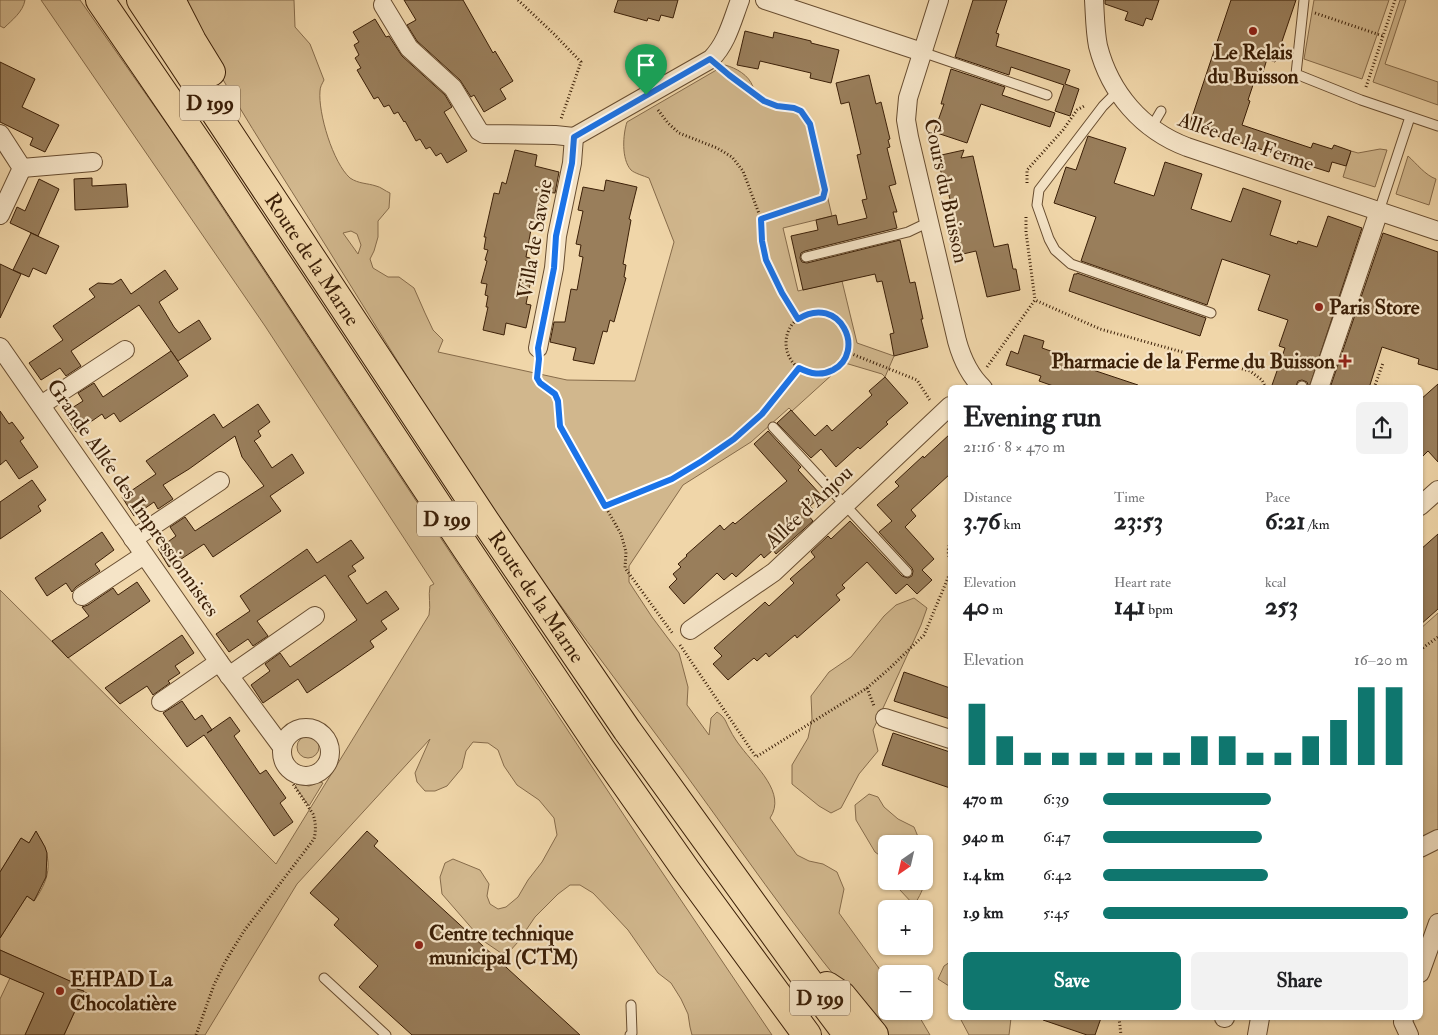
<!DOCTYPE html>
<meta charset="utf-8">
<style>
:root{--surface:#fff;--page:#f2f2f2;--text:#202124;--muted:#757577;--accent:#0f766e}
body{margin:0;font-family:"IM FELL Double Pica",serif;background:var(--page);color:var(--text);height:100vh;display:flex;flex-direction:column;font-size:19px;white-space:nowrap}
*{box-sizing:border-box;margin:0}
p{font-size:16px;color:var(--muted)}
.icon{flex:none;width:28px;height:28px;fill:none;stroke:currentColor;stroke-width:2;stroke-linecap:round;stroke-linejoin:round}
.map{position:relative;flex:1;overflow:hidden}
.panel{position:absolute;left:948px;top:385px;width:475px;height:635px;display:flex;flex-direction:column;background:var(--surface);border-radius:8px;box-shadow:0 1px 4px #0004}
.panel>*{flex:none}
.needle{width:32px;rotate:214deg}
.buttons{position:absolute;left:878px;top:835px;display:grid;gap:10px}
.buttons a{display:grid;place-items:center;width:55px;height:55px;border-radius:8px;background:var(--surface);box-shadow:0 1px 4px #0004;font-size:25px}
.pin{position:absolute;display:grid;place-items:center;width:42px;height:42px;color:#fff;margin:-51px -21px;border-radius:50% 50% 50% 0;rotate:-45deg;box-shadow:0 0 5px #0007}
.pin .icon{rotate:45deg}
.round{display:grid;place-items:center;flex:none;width:52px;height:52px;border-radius:8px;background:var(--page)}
.headline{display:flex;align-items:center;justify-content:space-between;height:85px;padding:0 15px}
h1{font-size:28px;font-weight:700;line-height:38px}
.metrics{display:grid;grid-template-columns:repeat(3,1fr);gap:8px;height:85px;padding:5px 15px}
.metrics div{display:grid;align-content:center}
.metrics b{font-size:25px;font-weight:700}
.metrics small{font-size:14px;font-weight:400}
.metrics p{font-size:14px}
.chart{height:140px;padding:10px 15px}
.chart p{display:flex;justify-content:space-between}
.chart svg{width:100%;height:90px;margin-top:5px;stroke:var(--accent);stroke-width:6}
.action{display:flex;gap:10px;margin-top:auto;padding:10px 15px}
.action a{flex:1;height:58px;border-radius:8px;background:var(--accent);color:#fff;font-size:20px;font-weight:700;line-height:58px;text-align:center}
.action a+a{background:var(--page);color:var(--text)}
ul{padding:0 15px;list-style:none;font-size:16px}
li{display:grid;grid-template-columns:80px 60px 1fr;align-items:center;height:38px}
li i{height:12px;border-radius:6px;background:var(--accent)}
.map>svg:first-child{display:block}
.green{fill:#d1b78d;stroke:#866b4a;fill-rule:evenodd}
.building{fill:#997e5b;stroke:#3b1f07}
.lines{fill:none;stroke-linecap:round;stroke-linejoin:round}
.lane-casing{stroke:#684d30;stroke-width:11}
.street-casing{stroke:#684d30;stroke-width:20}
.highway-casing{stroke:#3b1f07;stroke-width:30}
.path{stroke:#3b1f07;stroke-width:3;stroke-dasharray:1 2.5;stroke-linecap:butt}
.lane{stroke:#f5e4c7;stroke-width:9}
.street{stroke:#f5e4c7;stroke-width:18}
.highway{stroke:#f0d6a9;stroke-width:28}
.route-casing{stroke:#fff;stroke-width:10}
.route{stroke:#1a73e8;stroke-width:6}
.poi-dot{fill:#8f2418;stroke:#f5e4c7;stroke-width:2}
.labels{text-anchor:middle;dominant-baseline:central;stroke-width:4.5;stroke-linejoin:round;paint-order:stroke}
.shield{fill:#f5e4c7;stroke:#735a41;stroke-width:1}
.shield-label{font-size:20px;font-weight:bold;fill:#3b1f07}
.poi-label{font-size:21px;font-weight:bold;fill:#3b1f07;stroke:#f5e4c7;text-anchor:start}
.street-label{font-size:21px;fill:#3b1f07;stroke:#f5e4c7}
</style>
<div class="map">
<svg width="1438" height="1035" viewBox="0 0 1438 1035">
<rect width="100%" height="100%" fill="#f0d6a9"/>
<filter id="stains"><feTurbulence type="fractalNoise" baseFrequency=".004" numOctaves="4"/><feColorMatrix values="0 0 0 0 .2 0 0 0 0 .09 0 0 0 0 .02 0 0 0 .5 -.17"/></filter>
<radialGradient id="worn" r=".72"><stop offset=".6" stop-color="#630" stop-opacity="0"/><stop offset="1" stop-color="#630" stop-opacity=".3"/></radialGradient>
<g class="green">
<path d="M 0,0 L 25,0 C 23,12 12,20 4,28 L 0,26 Z"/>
<path d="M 41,0 L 80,0 L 171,130 L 639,838 L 772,1035 L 692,1035 L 690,1027 L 688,1014 L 681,999 L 671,983 L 658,973 L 628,930 L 614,915 L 593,893 L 580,885 L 570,885 L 558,894 L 535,917 L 518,942 L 509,952 L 501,953 L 482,940 L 442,894 L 440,877 L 445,863 L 453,859 L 480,870 L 489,884 L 487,896 L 490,904 L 498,909 L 506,907 L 518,897 L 528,880 L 542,862 L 557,835 L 554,818 L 539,800 L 517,785 L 504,766 L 498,750 L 488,743 L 473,742 L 466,751 L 462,768 L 447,786 L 435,791 L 425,791 L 417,782 L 415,773 L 430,739 L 297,884 L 205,1035 L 64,1035 L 81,998 L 84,999 L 87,993 L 77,989 L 78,985 L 0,950 L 0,938 L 27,896 L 34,901 C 52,876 53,857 36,832 L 29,843 L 21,838 L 0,872 L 0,590 L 276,864 L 429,615 C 431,605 428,596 430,586 L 434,584 L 265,326 Z"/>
<path d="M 179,0 L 294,0 L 295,27 L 310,44 L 324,80 C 322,84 320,87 320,91 C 318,113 333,163 350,178 C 359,184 367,183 376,186 C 381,187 385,191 390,193 L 389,208 L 378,221 L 378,237 L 374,251 L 370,259 L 373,268 L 388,277 L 399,277 L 414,288 L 425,313 L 433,330 L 443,340 L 438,352 L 567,380 L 635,381 L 674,242 L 649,178 C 644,176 634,173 631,170 C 621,159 623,134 627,122 L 725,65 C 736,68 749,75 753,87 L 750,91 L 760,99 L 808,114 L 832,216 L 783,228 L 798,291 L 842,281 L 857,343 L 894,356 L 885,377 L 882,374 L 845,363 L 792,411 L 789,408 L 751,442 L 683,485 L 629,566 L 629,582 L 652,617 L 679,653 L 688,687 L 687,705 L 709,735 L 711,718 L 717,712 C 726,718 725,721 730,730 C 733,736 737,742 741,747 C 755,766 787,793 770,818 L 797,855 L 809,861 L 823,864 L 837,872 L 844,889 L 839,913 L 886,978 L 886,1011 L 916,1011 L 930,1035 L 884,1035 C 799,939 729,831 652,729 C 595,651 536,575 482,494 C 430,415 381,334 331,254 C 279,170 224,88 179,0 ZM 351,231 L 357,234 L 361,245 L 358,254 L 343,233 Z"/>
<polygon points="1314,0 1389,0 1362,79 1304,59"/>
<polygon points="1400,0 1406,0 1385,64 1438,82 1438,105 1373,82"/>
<polygon points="1380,149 1387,150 1375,187 1343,177 1351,151 1358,153"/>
<path d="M 1408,156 C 1417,164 1425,175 1436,179 L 1429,205 L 1396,194 Z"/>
<polygon points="914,598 927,608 921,625 873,730 878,751 859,774 841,808 831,813 819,806 792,784 792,765 808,738 812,719 811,696 829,672 851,657 884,616 896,605"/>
<polygon points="1438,613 1438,830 1420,842 1420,629"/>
<circle cx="308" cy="747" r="11"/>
<polygon points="320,782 323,783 309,806 295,786 297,784 309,786"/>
<polygon points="869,794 878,797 884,807 898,819 914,827 921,844 886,844 886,860 875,852 856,820 855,805"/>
<path d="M 924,850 C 931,869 925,889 914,905 L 899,889 L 899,881 L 924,881 Z"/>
<polygon points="950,962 950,989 949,986 938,979 944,966"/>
<polygon points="10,978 44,993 25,1035 0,1035 0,999"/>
<polygon points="960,1018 1011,1018 1009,1035 969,1035"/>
</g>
<g class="building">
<polygon points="404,0 463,0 493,53 495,51 513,81 500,89 506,99 484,112 474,95 471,97 460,80 417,41 407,25 416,20"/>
<polygon points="618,0 678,0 673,18 661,15 659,21 648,18 647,21 614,12"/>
<polygon points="973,0 1007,0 996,33 999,34 996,46 1070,70 1065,84 1079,89 1070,116 1055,111 1064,85 1011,67 1009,75 955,57"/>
<polygon points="1105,0 1159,0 1152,20 1146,18 1143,26 1125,20 1128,12 1105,4"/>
<polygon points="1231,0 1296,0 1275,62 1267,59 1263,72 1258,70 1248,100 1250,101 1242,125 1311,148 1313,143 1332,149 1334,145 1351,151 1346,166 1332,162 1329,172 1285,158 1276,152 1275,155 1263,150 1238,142 1237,143 1189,126"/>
<polygon points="375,19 386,37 389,36 402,56 445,95 452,107 444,112 467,151 447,163 441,153 436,156 430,147 426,149 420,139 416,141 405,121 404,122 398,112 394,114 389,105 384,107 378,97 374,99 357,70 361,68 355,58 359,55 354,45 359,42 353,32"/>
<polygon points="745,31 773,38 774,32 811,41 811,43 839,50 831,83 810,78 811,73 760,61 758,69 737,65"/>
<polygon points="0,62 35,79 22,107 59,125 45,152 30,145 33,138 0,122"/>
<polygon points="951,69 1005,87 1002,95 1055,113 1050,127 981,104 967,143 934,132 944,104 941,104"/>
<polygon points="869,75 876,104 881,102 890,139 888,140 890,147 887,148 896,184 889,186 897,212 893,212 897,228 805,251 801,253 800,258 802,262 807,263 900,240 910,283 915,282 923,319 921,319 928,347 894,356 890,334 894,333 882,281 877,282 875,274 803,290 791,236 818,230 816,220 836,215 838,225 867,218 862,200 867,199 857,155 861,154 849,102 841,104 836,83"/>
<polygon points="1088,136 1126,148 1114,183 1154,196 1165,162 1202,174 1191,209 1231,222 1243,188 1281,201 1270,235 1297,244 1298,241 1317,247 1328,216 1362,228 1309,388 1307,382 1302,380 1298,381 1295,388 1271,388 1285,348 1279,346 1288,320 1258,310 1270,275 1222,259 1207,305 1081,261 1096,217 1054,203 1066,167 1076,170"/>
<polygon points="515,150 537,155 535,166 559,172 555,193 545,192 538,225 532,224 526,257 530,258 528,269 533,270 526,304 531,305 526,328 506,323 504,335 483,330 488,307 486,307 488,296 485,295 487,284 481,283 487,261 485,260 488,250 484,249 486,237 484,237 494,193 499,194 502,182 506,184"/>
<polygon points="964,150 961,158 973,156 994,247 1008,244 1013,269 1016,269 1020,290 987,297 976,251 963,254 948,191 946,192 937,156"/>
<polygon points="92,178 92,186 126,184 128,207 75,210 74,179"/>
<polygon points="39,179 59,189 38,236 10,223 17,207 25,211"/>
<polygon points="606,180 637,187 629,219 631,220 623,264 626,265 624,277 626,278 614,322 610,320 607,332 603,331 594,364 573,360 576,348 550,342 554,322 565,322 571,289 577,290 583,257 579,256 581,245 576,244 583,211 578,210 583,187 604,191"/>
<polygon points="31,233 59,246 46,274 33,268 29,277 13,270"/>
<polygon points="1383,233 1438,252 1438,370 1418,364 1419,359 1382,347 1369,388 1330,388"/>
<polygon points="0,264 21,274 0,318"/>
<polygon points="165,270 178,289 159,302 174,327 179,333 199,320 211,339 178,361 139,305 71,351 81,366 66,376 60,368 41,380 29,363 63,340 53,326 95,297 89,289 98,283 113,284 121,279 131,294"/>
<polygon points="1077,273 1206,318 1200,336 1069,291 1074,274 1077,274"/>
<polygon points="1024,335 1044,341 1042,348 1085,363 1084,367 1138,385 1137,388 1059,388 1039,381 1041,376 1006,365 1011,351 1018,354"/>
<polygon points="171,351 188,376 120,422 114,413 105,419 102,414 76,432 64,413 83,401 78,393 94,383 103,397"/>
<polygon points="885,377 908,403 886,422 888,424 860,449 858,447 836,467 821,449 811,458 777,423 791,410 815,436 827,425 832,431 872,395 869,391"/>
<polygon points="1438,384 1438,462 1428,451 1420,459 1420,400"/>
<polygon points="258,404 270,422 258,431 261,436 254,441 256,443 272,468 292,454 304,473 270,496 281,511 213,557 204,544 169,567 158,549 176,536 170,527 185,517 195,531 264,486 242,457 235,436 189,469 163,485 173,499 158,509 154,502 134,516 122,497 156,474 146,461 214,414 223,428"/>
<polygon points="0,411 9,424 12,422 24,438 20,441 38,467 19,479 6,460 0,465"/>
<polygon points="768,431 801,467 798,470 822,496 810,506 814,510 808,515 813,521 776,554 773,550 764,558 761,554 736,577 732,573 724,580 717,573 684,604 669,587 677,579 673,574 681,567 678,564 687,556 686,555 720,525 724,530 733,522 735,524 787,481 754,444"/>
<polygon points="950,434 950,474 911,510 916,516 905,527 934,559 922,570 932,580 917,594 907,584 896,594 867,562 842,585 845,588 836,595 840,600 797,638 795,635 769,657 766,653 757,661 754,658 728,680 713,664 722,656 714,648 765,602 769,606 794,583 790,579 815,557 811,552 828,536 831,539 850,521 902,576 908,578 912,576 913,571 912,568 879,532 892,521 877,505 899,486 895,482 923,456 924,458"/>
<polygon points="32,480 46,500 38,506 41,511 0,539 0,502"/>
<polygon points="102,532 114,550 95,564 100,571 76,587 72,592 66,583 47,596 35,578"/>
<polygon points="1438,534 1438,609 1420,625 1420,550"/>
<polygon points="351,540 364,558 352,566 356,571 348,576 367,604 386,591 399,609 381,621 387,629 370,641 374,647 341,670 307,693 298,679 263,703 251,685 270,671 265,664 280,653 290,667 357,620 325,575 257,621 268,636 253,646 248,639 229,652 216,634 250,611 240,596 307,549 317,563"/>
<polygon points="137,582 150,601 68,658 52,641 89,616 82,607 88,605 113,588 118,595"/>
<polygon points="182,635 194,653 175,666 180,673 168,681 170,683 153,695 147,686 120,704 105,688"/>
<polygon points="904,672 950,688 950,719 894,701"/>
<polygon points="182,701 195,720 202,715 212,730 207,733 230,717 240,731 234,736 260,774 266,770 286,798 280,803 293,822 274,836 204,735 187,747 163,713"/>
<polygon points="893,733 950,752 950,788 882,765"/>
<polygon points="36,831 45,847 47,853 46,877 34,901 27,896 0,938 0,872 21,838 29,843"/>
<polygon points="367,831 378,841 374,846 580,1035 412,1035 359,987 378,966 334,925 339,919 310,893"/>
<polygon points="0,950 79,985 77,989 84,991 64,1035 25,1035 44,993 0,974"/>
<polygon points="1044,1018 1101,1018 1095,1035 1087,1035 1043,1020"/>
</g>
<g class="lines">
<g class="lane-casing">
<g id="lane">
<polyline points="1304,0 1296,74 1361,100 1438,126"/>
<polyline points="922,52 1047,95"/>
<polyline points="1117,92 1103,106 1039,190 1037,205 1049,239 1055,250 1071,264 1211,313"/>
<polyline points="1151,128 1161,111"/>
<polyline points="1379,211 1410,117"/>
<polyline points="806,257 908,232 929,222"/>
<polyline points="1301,388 1302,386"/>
<polyline points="773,427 907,572"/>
<polyline points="324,978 386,1035"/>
<polyline points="630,1035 632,1033 631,1005"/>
</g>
</g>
<g class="street-casing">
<g id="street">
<polyline points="765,0 922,52"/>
<path d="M 939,0 L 908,98 L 906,120 L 909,137 L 957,341 C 962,359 969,375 983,388"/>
<path d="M 1094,0 C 1095,15 1095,31 1098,46 C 1110,93 1142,130 1187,147 L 1438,231"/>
<polyline points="383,5 409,48 453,88 479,131 484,134 555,135 574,137"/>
<polyline points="0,134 22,168 0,215"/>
<path d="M 574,137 L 711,59 C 727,43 732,21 740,0"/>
<polyline points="22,168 93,162"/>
<polyline points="0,347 219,662 282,747"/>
<polyline points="538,348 554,268 557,236 572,163 574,137"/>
<polyline points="1319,388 1379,211"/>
<polyline points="41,405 125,350"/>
<polyline points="1420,506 1438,490"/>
<polyline points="133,539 220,481"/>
<polyline points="82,596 144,555"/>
<polyline points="690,630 774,572 950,406"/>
<polyline points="229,676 315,616"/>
<polyline points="161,702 219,662"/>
<polyline points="885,718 950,739"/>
<circle cx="306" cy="752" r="24"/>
<polyline points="1420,848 1438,839"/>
<polyline points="1420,973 1438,923"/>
<polyline points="1224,1018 1225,1018"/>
<polyline points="1404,1018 1403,1022 1409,1035"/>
<polyline points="1257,1035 1260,1018"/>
</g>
</g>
<g class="highway-casing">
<g id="highway">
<polyline points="100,0 206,155 468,551 601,749 686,870 807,1035"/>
<path id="s1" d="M 141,0 L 485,521 L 627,730 L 824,1003 L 848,1035"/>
<polyline points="171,0 192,41 211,72"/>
<polyline points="827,986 842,996 874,1035"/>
</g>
</g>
<g class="path">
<polyline points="518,0 554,34 581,62 561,119"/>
<polyline points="1315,13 1383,36"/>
<path d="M 724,71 C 738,84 756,99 774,105 C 782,108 793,105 800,111 C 813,119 821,174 825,190 L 823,198 L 761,219"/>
<polyline points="1366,87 1395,0"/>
<polyline points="658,110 668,123 679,133 717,148 732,157 743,171 761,219 762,241 766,260 783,293 798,319"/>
<polyline points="1027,183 1027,170 1063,130 1077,110 1086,105"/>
<polyline points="1026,217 1026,232 1035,300"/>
<circle cx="817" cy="343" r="31"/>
<polyline points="847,352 917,380 931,402"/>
<polyline points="538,365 537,378 540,383 555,394 558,401 560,427 621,534 626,552 625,568 673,634"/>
<polyline points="987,367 1035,300 1100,329 1250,371 1262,380 1266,388"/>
<polyline points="1374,388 1383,363"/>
<polyline points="606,505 672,479 702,461 734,439 762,414 799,368"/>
<polyline points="950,542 948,551 950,562"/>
<polyline points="680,645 756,757 867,688 890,668 924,635 950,573"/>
<polyline points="1420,650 1438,637"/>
<polyline points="867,688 874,706"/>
<polyline points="1119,1018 1121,1035"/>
<path d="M 196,1035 L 214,985 L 225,962 L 244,931 L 314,839 C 316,831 316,823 313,814 L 293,784 L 294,773"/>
</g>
<use href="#lane" class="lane"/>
<use href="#street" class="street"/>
<use href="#highway" class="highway"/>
</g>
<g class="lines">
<g class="route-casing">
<path id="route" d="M 710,59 L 729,75 L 764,101 L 777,106 L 794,108 L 801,111 L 810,124 L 825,190 L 823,198 L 761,219 L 762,241 L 766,260 L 782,293 L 798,319 C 840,293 867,352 833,370 C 821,376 811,374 799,368 L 762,414 L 734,439 L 702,461 L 672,479 L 605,506 L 560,426 L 558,401 L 555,394 L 540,383 L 537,378 L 539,359 L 538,348 L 554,268 L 556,236 L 572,163 L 574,137 Z"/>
</g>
<use href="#route" class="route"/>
</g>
<g class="poi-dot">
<circle cx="1253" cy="31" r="5"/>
<circle cx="1319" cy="307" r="5"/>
<path d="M1342.5 353.5h5v5h5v5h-5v5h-5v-5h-5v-5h5z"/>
<circle cx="419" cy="945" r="5"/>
<circle cx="60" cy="991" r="5"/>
</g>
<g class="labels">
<g class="shield">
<rect x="180" y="85.5" width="60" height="35" rx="4"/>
<rect x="417" y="501.5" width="60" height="35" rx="4"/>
<rect x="790" y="980.5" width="60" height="35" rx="4"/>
</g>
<g class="shield-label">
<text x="210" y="103">D 199</text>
<text x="447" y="519">D 199</text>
<text x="820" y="998">D 199</text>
</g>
<g class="poi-label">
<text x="1253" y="52" text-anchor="middle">Le Relais<tspan x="1253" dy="24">du Buisson</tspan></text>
<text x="1329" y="307">Paris Store</text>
<text x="1335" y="361" text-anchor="end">Pharmacie de la Ferme du Buisson</text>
<text x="429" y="933">Centre technique<tspan x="429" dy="24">municipal (CTM)</tspan></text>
<text x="70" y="979">EHPAD La<tspan x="70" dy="24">Chocolatière</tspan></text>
</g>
<g class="street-label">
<text transform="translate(1246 142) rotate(19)">Allée de la Ferme</text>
<text transform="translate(946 191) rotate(78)">Cours du Buisson</text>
<text transform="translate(535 239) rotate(-80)">Villa de Savoie</text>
<text stroke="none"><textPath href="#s1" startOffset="311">Route de la Marne</textPath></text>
<text transform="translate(133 498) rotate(55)">Grande Allée des Impressionnistes</text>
<text transform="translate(809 507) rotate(-43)">Allée d'Anjou</text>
<text stroke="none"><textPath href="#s1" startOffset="716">Route de la Marne</textPath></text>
</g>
</g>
<rect width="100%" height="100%" filter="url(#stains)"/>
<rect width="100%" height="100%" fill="url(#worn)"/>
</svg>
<div class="buttons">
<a><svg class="needle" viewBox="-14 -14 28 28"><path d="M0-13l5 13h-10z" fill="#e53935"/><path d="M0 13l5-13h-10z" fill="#757577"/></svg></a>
<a>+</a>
<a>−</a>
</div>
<div class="pin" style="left:646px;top:95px;background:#1e9e55"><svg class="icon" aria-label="arrive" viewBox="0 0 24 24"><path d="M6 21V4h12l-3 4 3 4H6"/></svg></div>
<section class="panel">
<div class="headline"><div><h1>Evening run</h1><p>21:16 · 8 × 470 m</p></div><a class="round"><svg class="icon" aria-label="share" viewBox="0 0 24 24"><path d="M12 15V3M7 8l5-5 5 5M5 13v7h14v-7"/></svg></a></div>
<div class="metrics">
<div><p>Distance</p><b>3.76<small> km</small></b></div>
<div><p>Time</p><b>23:53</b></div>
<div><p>Pace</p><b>6:21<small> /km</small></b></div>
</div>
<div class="metrics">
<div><p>Elevation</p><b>40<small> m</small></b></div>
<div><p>Heart rate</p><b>141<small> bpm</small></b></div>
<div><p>kcal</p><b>253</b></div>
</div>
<div class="chart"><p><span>Elevation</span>16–20 m</p>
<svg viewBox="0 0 160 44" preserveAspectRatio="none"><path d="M5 44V14M15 44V30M25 44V38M35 44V38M45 44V38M55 44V38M65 44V38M75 44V38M85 44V30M95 44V30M105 44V38M115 44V38M125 44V30M135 44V22M145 44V6M155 44V6"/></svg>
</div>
<ul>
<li><b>470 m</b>6:39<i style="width:55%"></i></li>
<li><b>940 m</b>6:47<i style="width:52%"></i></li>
<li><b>1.4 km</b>6:42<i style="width:54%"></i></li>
<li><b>1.9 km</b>5:45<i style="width:100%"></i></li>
</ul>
<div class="action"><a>Save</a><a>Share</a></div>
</section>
</div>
